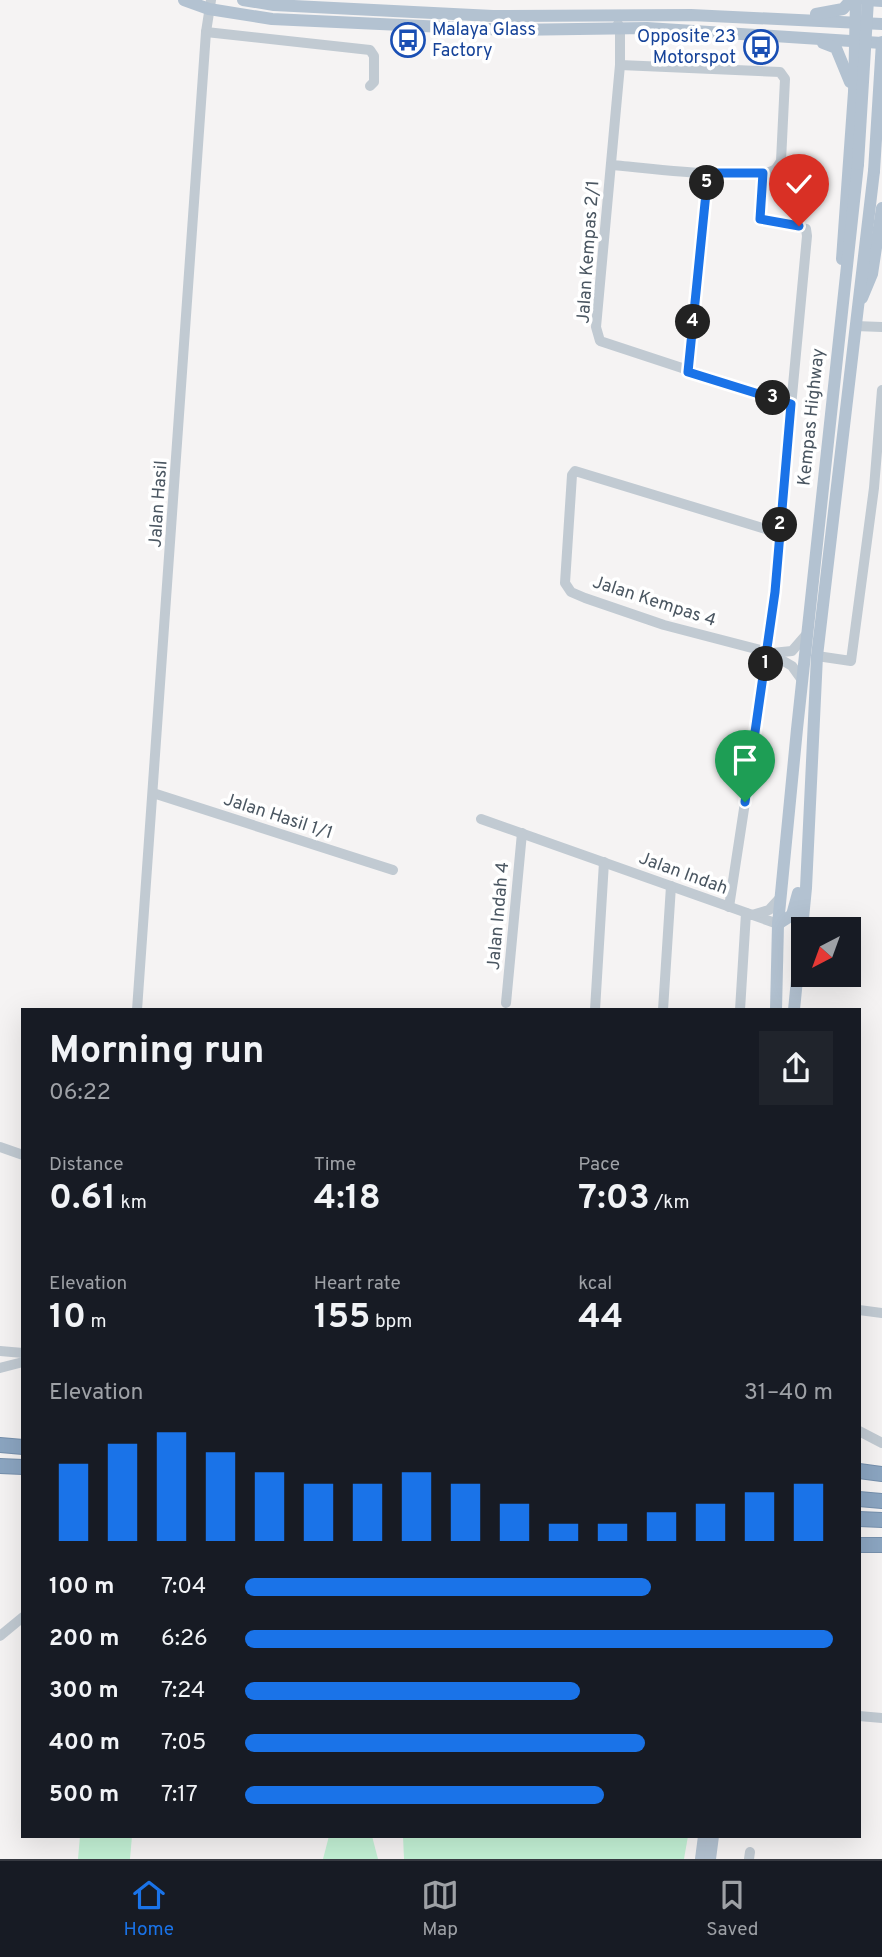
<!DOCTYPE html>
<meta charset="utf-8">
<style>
:root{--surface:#171b24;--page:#20242c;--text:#f1f3f6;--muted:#9ea1a6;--line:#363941;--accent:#1a73e8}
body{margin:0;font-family:Overpass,sans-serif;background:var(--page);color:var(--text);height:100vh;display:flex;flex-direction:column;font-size:26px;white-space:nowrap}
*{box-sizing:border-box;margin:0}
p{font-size:23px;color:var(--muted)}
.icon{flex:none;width:38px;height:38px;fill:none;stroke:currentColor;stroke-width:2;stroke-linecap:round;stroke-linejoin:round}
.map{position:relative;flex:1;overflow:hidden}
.details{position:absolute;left:21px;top:1008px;width:840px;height:830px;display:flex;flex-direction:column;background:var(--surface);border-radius:0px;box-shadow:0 7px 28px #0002}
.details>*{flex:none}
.needle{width:46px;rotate:221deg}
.tools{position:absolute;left:791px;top:917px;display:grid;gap:14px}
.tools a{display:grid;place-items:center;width:70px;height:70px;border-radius:0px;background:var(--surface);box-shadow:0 7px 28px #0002;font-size:35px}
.pin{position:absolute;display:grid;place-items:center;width:60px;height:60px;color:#fff;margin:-72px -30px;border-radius:50% 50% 50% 0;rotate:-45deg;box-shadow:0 0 7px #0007}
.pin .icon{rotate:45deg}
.km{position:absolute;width:35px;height:35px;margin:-18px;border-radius:50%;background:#222;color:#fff;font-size:19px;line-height:35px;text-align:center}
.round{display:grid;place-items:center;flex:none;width:74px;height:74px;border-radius:0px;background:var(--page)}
.head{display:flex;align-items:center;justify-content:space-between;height:119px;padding:0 28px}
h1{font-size:38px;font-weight:700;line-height:52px}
.figures{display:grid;grid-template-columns:repeat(3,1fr);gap:10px;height:119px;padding:7px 28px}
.figures div{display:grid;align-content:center}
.figures b{font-size:35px;font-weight:700}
.figures small{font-size:19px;font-weight:400}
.figures p{font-size:19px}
.chart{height:196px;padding:14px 28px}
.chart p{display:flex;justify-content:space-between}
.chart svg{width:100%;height:126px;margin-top:7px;stroke:var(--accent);stroke-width:6}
ul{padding:0 28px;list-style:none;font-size:23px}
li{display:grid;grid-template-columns:112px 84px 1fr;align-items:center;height:52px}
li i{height:18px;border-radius:9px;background:var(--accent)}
.tabs{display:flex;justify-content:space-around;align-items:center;height:98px;border-top:2px solid var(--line);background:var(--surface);font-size:19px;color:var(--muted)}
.tabs a{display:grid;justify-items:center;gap:4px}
.tabs .selected{color:var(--accent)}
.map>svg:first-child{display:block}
.green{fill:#c3f1d5}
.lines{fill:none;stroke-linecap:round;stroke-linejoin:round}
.highway-casing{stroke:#7690ad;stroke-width:16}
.minor{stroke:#c1cad2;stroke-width:10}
.major{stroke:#b3c2d1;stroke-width:12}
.highway{stroke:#8ba5c1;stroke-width:14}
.major-bridge{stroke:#b3c2d1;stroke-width:12}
.route-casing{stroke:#fff;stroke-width:14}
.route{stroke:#1a73e8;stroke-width:9}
.labels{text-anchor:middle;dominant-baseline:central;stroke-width:7;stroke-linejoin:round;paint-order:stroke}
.transit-label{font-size:18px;fill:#164399;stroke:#fff;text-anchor:start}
.street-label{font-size:18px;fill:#4a5661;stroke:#fff}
</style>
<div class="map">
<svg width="882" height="1859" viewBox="0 0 882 1859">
<rect width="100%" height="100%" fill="#f5f3f3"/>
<g class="green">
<polygon points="80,1836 132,1836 130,1859 78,1859"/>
<polygon points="329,1836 372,1836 378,1859 323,1859"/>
<polygon points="403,1836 688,1836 684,1859 404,1859"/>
</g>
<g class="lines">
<g class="highway-casing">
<g id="highway">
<polyline points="0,1445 23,1447"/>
<polyline points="0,1466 23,1467"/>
<polyline points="859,1471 882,1474"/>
<polyline points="859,1499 882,1501"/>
<polyline points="859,1519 882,1520"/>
<polyline points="859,1545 882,1545"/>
</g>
</g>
<g class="minor">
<polyline points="618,24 620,28 620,65 596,327 600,341 791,404"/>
<polyline points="206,32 370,50 374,56 374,82 370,86"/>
<path d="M 611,165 C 640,167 754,182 774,170 C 776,169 780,163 781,161 L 785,79 L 780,72 L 620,65"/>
<polyline points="855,326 882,327"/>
<polyline points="688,372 708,173"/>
<polyline points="779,533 575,471 572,475 565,583 571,592 585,598 664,625 768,652 792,666 802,680"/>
<polyline points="772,653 792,651 805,636"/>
<polyline points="817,656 851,661 874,488 882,390"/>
<polyline points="153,793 393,870"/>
<polyline points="481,819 778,924"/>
<polyline points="729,907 768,652 807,236 806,229 760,219 763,173"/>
<polyline points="752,915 769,910 780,898"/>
<polyline points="506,1003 522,833"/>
<polyline points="137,1010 206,32 211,0"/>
<polyline points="595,1010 604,862"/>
<polyline points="663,1010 671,886"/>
<polyline points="740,1010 746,913"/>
<polyline points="0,1147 23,1155"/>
<polyline points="859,1310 882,1313"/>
<polyline points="0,1351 23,1353"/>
<polyline points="0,1368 23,1362"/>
<polyline points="859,1431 882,1443"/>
<polyline points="0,1636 23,1617"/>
<polyline points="859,1716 882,1718"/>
<polyline points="749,1859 750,1852"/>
</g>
<g class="major">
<polyline points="184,0 209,9 272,19 509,30 647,28 882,43"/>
<polyline points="243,0 274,5 493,16 691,15 882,24"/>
<polyline points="866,0 882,1"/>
<polyline points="816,14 843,9 851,0"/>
<polyline points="823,43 836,48 850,82"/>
<polyline points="842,259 854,92 856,0"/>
<polyline points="862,298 872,274 882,208"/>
<polyline points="778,924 792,915 798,893"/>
<polyline points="776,1010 778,924 797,729 858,164"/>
<polyline points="794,1010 806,888 817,656 874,171"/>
<polyline points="701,1859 704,1836"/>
<polyline points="710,1859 713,1836"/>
</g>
<use href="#highway" class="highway"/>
<g class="major-bridge">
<polyline points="858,164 868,0"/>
<polyline points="874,171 882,42"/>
</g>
</g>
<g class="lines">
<g class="route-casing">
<polyline id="route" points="745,802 775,592 791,404 688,372 708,173 763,173 760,219 799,226"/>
</g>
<use href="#route" class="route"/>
</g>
<defs>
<g id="bus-ring" transform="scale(1.75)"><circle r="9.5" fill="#fff" stroke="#1a4fb4" stroke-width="1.5"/><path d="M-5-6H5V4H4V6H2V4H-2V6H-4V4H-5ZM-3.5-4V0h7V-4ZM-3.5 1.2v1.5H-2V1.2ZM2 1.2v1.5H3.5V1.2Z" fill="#1a4fb4"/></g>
</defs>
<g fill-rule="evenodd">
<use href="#bus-ring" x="408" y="40"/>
<use href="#bus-ring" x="761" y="47"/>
</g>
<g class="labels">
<g class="transit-label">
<text x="432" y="30">Malaya Glass<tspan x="432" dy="21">Factory</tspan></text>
<text x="736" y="37" text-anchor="end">Opposite 23<tspan x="736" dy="21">Motorspot</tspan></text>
</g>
<g class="street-label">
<text transform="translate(589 252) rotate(-86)">Jalan Kempas 2/1</text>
<text transform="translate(812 417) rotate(-84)">Kempas Highway</text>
<text transform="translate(159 504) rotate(-86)">Jalan Hasil</text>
<text transform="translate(654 602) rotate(18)">Jalan Kempas 4</text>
<text transform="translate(278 817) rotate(18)">Jalan Hasil 1/1</text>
<text transform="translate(683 874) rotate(20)">Jalan Indah</text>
<text transform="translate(499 916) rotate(-85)">Jalan Indah 4</text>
</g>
</g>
</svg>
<div class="tools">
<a><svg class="needle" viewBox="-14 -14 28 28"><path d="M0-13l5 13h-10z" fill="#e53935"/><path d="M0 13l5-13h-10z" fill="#9ea1a6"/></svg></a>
</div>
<div class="pin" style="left:745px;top:802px;background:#1e9e55"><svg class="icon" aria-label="arrive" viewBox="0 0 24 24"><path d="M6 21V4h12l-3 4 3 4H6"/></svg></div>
<div class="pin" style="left:799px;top:226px;background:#d93025"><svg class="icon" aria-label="check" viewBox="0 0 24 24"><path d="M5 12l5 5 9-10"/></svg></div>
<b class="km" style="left:766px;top:664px">1</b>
<b class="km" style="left:780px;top:525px">2</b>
<b class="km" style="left:773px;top:398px">3</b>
<b class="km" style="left:693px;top:322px">4</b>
<b class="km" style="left:707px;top:183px">5</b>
<section class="details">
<div class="head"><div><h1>Morning run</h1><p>06:22</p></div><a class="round"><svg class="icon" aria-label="share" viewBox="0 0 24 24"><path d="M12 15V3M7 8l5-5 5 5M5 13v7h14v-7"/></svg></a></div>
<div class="figures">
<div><p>Distance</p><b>0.61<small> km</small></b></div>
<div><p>Time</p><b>4:18</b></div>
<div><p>Pace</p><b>7:03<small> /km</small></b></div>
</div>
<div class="figures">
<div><p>Elevation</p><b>10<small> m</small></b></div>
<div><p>Heart rate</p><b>155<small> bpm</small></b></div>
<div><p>kcal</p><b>44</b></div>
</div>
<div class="chart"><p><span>Elevation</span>31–40 m</p>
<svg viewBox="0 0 160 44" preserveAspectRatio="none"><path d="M5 44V17M15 44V10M25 44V6M35 44V13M45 44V20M55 44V24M65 44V24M75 44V20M85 44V24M95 44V31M105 44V38M115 44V38M125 44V34M135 44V31M145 44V27M155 44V24"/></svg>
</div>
<ul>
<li><b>100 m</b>7:04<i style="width:69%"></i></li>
<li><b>200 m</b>6:26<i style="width:100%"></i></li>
<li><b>300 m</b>7:24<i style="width:57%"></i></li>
<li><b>400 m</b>7:05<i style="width:68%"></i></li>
<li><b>500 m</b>7:17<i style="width:61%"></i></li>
</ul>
</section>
</div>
<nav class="tabs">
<a class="selected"><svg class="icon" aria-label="home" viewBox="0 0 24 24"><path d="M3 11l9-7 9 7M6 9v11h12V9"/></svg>Home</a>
<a><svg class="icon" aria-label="map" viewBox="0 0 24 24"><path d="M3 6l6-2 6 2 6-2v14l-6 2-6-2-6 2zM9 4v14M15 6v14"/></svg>Map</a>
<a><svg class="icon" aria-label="saved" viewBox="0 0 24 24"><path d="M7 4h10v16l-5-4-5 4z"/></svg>Saved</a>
</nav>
